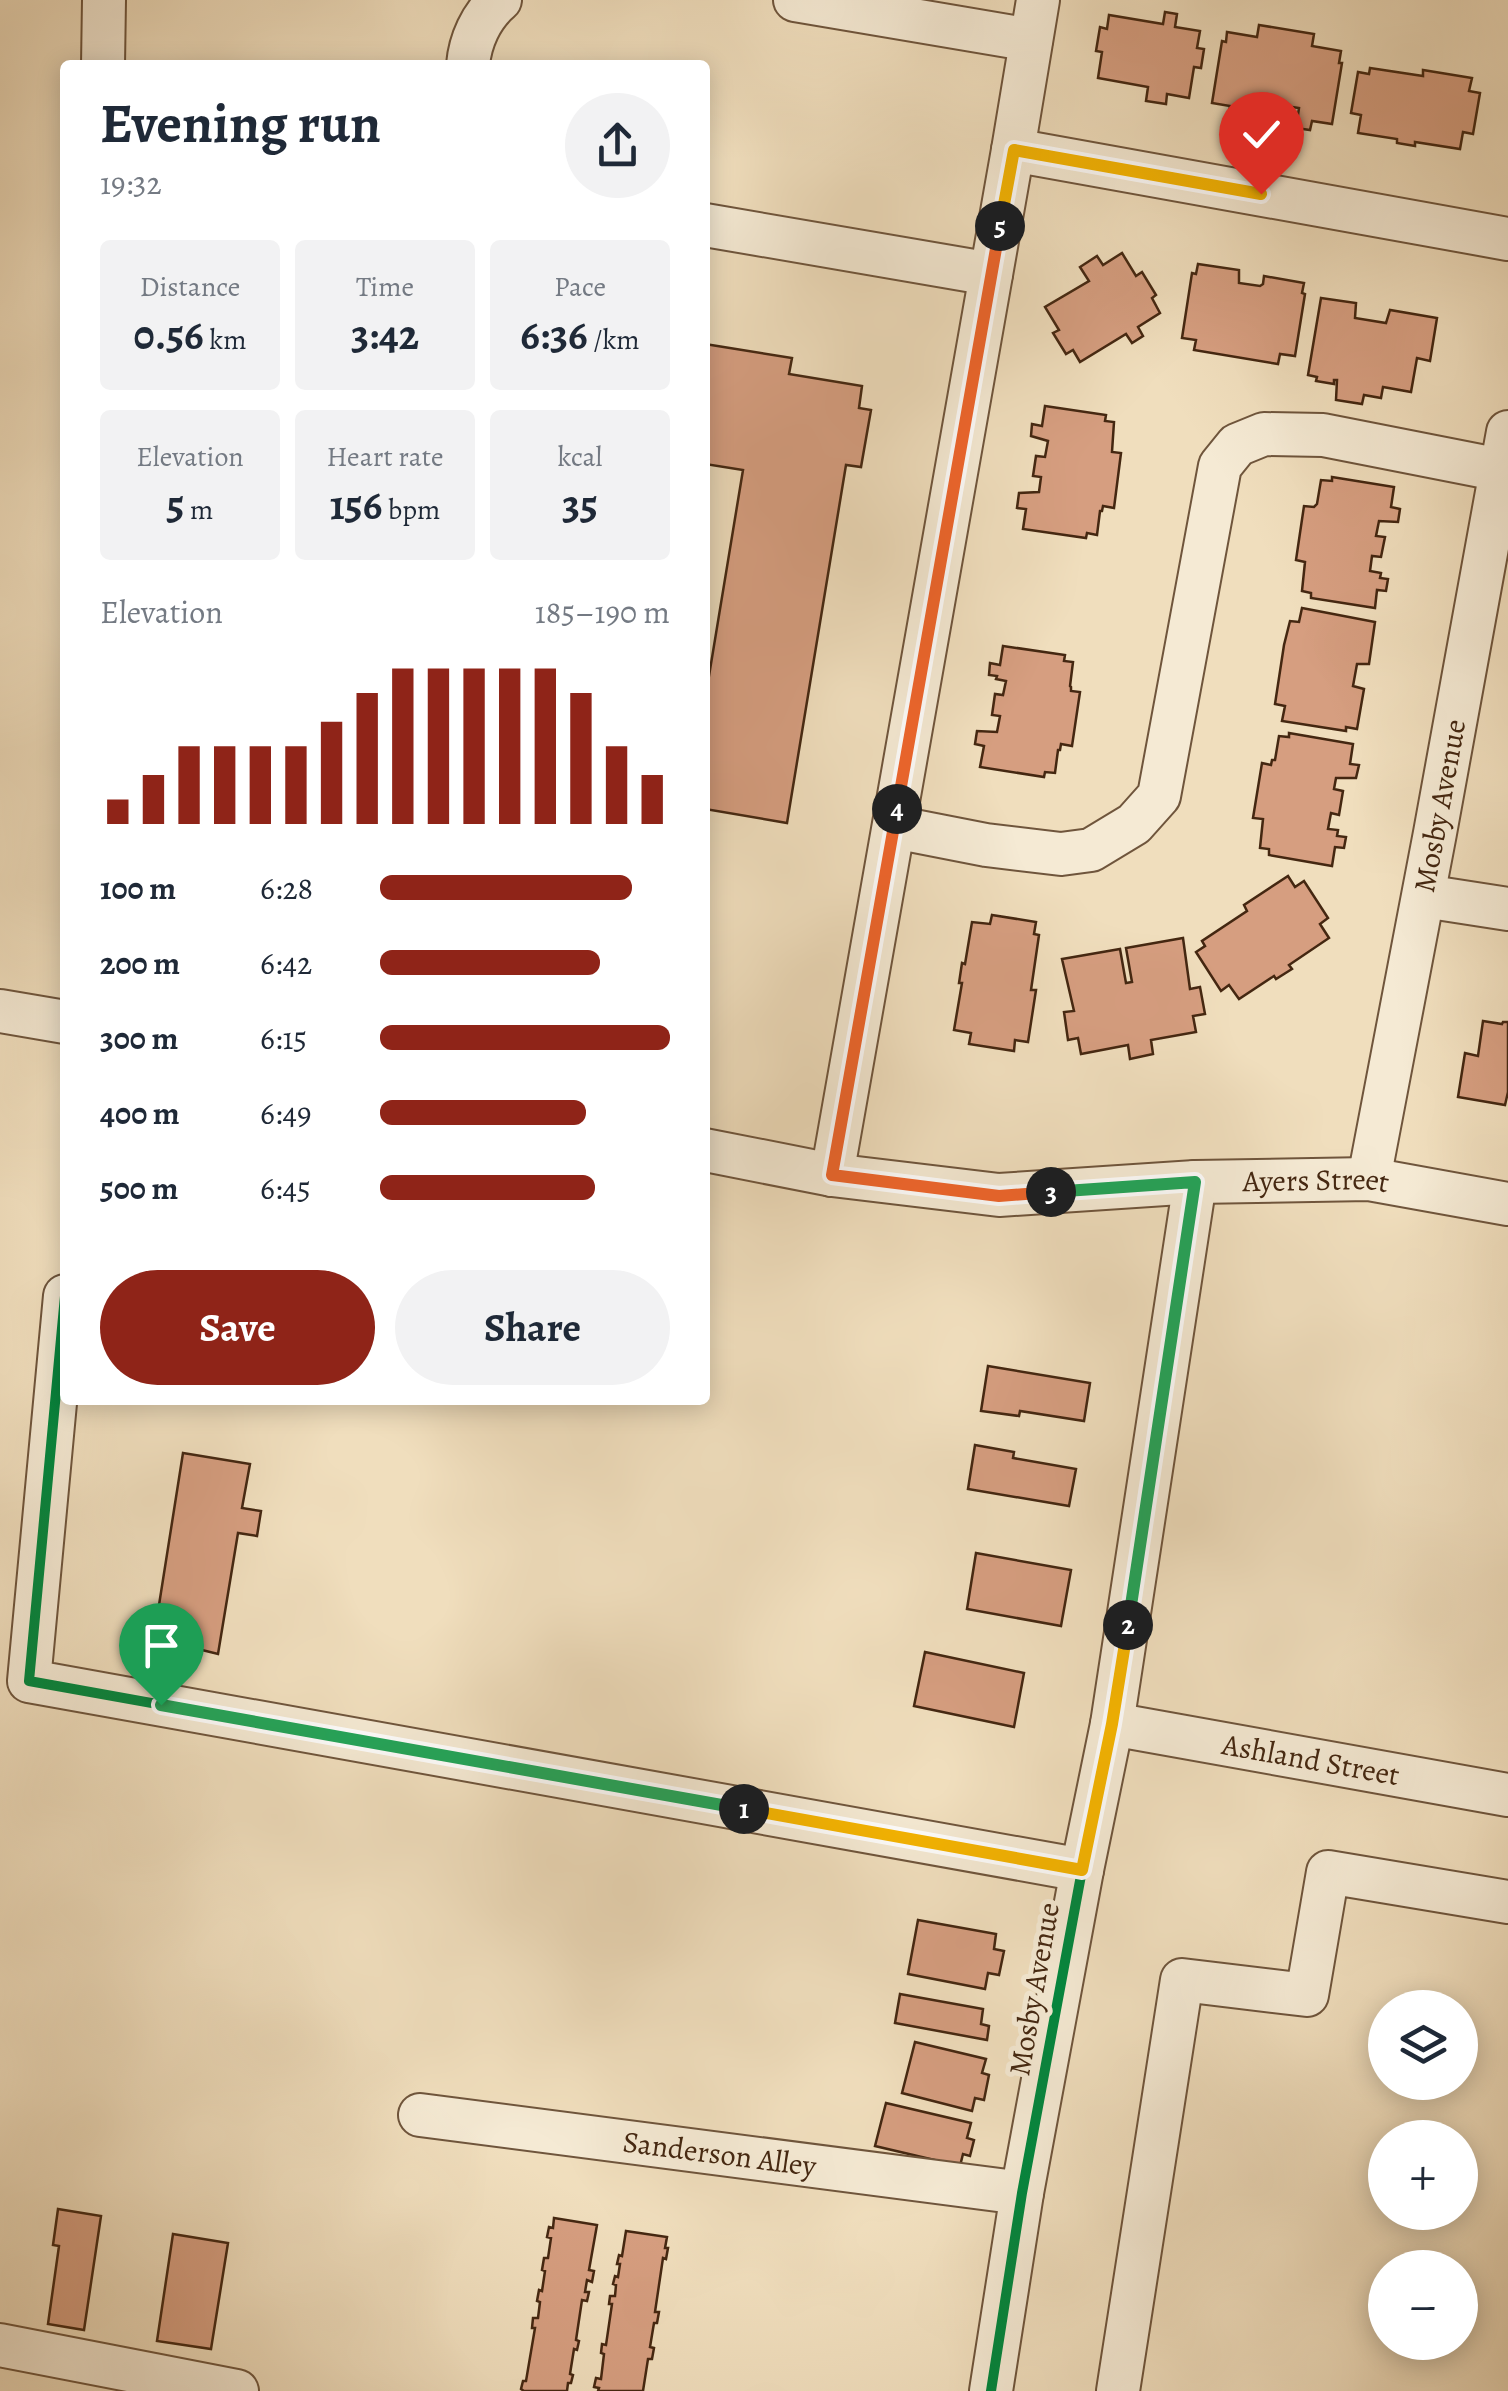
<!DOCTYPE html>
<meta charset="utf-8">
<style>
:root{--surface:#fff;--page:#f2f2f3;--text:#1f2937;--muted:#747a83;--accent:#8f2418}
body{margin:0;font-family:Alegreya,serif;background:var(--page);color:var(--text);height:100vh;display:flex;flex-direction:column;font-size:38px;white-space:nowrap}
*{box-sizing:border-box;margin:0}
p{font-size:32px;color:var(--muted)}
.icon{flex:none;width:55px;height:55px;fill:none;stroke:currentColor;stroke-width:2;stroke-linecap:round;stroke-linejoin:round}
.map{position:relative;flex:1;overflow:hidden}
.drawer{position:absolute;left:60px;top:60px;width:650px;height:1345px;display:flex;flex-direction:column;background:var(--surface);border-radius:10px;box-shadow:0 5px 25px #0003}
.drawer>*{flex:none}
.buttons{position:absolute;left:1368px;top:1990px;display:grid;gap:20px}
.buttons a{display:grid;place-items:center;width:110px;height:110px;border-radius:50%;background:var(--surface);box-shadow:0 5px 25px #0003;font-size:50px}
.pin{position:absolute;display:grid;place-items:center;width:85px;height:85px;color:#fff;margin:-102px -42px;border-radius:50% 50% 50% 0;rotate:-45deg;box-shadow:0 0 10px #0007}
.pin .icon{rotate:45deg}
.km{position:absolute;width:50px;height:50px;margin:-25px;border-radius:50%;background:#222;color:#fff;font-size:28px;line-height:50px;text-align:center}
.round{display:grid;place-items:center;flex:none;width:105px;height:105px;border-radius:52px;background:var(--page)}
.summary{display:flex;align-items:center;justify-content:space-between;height:170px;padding:0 40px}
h1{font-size:55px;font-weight:700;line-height:75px}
.metrics{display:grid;grid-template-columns:repeat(3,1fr);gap:15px;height:170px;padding:10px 40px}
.metrics div{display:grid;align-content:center;border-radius:10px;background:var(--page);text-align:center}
.metrics b{font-size:42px;font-weight:700}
.metrics small{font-size:28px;font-weight:400}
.metrics p{font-size:28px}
.chart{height:280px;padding:20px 40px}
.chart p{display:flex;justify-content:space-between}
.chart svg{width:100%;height:180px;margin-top:10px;stroke:var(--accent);stroke-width:6}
.action{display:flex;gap:20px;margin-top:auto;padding:20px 40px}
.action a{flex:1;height:115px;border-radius:60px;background:var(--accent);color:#fff;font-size:40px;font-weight:700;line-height:115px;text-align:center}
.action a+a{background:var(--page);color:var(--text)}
ul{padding:0 40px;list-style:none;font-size:32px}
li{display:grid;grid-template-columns:160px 120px 1fr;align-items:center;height:75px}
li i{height:25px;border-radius:12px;background:var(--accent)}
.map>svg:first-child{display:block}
.building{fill:#d69e80;stroke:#442711;stroke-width:2.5}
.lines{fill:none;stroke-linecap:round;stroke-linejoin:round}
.minor-casing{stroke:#6f553c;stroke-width:46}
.minor{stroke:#f5ead4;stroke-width:42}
.cycleway-casing{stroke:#f5ead4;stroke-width:16}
.cycleway{stroke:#00873e;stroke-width:10}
.split-1-casing{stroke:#fff;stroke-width:20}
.split-2-casing{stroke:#fff;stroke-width:20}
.split-3-casing{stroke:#fff;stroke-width:20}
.split-4-casing{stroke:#fff;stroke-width:20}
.split-5-casing{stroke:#fff;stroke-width:20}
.split-6-casing{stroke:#fff;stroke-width:20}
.split-1{stroke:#22a559;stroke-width:12}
.split-2{stroke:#f5b400;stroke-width:12}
.split-3{stroke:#22a559;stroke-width:12}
.split-4{stroke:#f0652b;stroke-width:12}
.split-5{stroke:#f0652b;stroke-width:12}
.split-6{stroke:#f5b400;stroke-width:12}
.labels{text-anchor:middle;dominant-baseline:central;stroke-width:10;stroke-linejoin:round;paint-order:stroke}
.street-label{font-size:30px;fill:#442711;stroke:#f5ead4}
</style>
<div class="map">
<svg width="1508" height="2391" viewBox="0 0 1508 2391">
<rect width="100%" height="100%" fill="#f0debd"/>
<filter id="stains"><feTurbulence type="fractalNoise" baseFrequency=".002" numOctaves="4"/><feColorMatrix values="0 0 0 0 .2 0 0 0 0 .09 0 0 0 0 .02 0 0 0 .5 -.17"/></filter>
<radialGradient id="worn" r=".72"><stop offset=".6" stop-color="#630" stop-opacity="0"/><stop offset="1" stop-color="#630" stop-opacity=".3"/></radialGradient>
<g class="building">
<polygon points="1165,12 1177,14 1175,27 1200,31 1197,48 1204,49 1201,68 1194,67 1189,98 1167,94 1166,104 1146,101 1148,87 1098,78 1102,52 1096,51 1100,27 1107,29 1109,15 1163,24"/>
<polygon points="1259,25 1314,34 1312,46 1341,51 1339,63 1342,63 1332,124 1312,121 1310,130 1296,128 1299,108 1285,106 1283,117 1260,113 1262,102 1248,99 1245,119 1228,116 1230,106 1212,103 1222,41 1226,42 1227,32 1257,37"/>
<polygon points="1370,68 1423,76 1423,70 1472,78 1469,91 1480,93 1473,134 1463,132 1460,149 1415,142 1415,146 1397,143 1397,139 1358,133 1361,115 1351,113 1358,72 1369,74"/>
<polygon points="1122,253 1136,276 1142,272 1156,295 1152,298 1160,313 1138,327 1143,336 1132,343 1126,334 1080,362 1073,350 1066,354 1053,333 1059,330 1045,307 1089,281 1080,267 1097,256 1103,265"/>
<polygon points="1198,264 1239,270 1239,283 1260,286 1263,284 1264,276 1304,283 1302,293 1305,294 1295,356 1280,354 1278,364 1194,350 1196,340 1182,338 1192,273 1196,274"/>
<polygon points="1321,298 1356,303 1355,318 1386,323 1390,310 1437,318 1430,361 1417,358 1411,392 1383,387 1381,398 1364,395 1362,404 1336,400 1337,380 1334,380 1334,384 1316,381 1317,377 1308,375"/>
<polygon points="705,344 792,358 789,374 862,386 859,408 871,410 861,467 846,465 787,823 705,809 705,700 743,470 705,464"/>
<polygon points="1045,406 1106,415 1105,421 1114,422 1112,452 1121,453 1114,508 1103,506 1102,511 1100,511 1097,535 1087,533 1086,538 1023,529 1026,509 1017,508 1019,493 1039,492 1041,477 1033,476 1036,456 1045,457 1048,441 1031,436 1032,424 1042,426"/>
<polygon points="1332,477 1394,487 1391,507 1400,509 1398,522 1379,521 1376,536 1385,537 1381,557 1372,556 1370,571 1381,573 1380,578 1388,579 1386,591 1377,590 1375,608 1311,598 1311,593 1302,591 1305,562 1296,560 1304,506 1314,507 1317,504 1321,480 1332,481"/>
<polygon points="1302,608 1375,622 1369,664 1357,664 1353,686 1364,689 1357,729 1346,727 1346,731 1282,721 1285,706 1275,704 1284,645 1290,621 1299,622"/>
<polygon points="1003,646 1065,655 1064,661 1073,662 1070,686 1071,687 1071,691 1080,692 1072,746 1061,744 1060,750 1058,750 1055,773 1045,772 1044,777 980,767 984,746 975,744 977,731 997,732 1000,716 992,715 995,694 1003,695 1006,681 996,679 997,676 989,675 990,663 1000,665"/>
<polygon points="1289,733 1353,744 1350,764 1359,765 1356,778 1336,778 1334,789 1343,791 1339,815 1331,813 1328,829 1338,830 1337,836 1346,837 1344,848 1335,847 1332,866 1269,855 1269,849 1260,848 1263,819 1253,818 1262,763 1271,765 1272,760 1275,760 1279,736 1289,737"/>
<polygon points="1288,876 1295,887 1304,881 1328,918 1320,924 1329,938 1289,965 1292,969 1276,979 1274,976 1239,999 1229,985 1221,991 1196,952 1205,946 1202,941 1247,911 1244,905"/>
<polygon points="992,915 1036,922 1034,934 1039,935 1031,990 1036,990 1028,1042 1015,1040 1014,1051 969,1044 971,1033 954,1030 962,983 959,983 962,963 965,964 972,922 990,924"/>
<polygon points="1183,938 1190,989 1200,987 1205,1014 1193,1016 1196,1032 1151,1040 1153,1054 1130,1059 1128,1045 1081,1054 1078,1038 1068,1040 1064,1012 1074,1011 1062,959 1120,949 1126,983 1132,982 1126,948"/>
<polygon points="1483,1021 1502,1024 1503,1022 1508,1022 1508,1092 1505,1105 1458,1097 1465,1053 1478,1056"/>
<polygon points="988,1366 1090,1383 1084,1421 1020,1411 1019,1416 981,1411"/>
<polygon points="975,1445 1014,1452 1013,1458 1076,1469 1069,1506 968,1489"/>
<polygon points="183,1453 250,1464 242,1508 261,1511 257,1536 238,1533 218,1654 198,1649 153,1643"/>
<polygon points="976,1553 1071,1570 1061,1626 967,1609"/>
<polygon points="925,1652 1024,1673 1014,1727 914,1706"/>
<polygon points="918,1920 996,1934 994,1949 1004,1951 999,1975 988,1973 985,1989 908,1974"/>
<polygon points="900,1994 983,2009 981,2024 989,2026 987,2040 895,2023"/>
<polygon points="915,2042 986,2059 982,2073 989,2075 984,2100 975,2098 972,2111 902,2093"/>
<polygon points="886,2103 971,2123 967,2138 974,2140 970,2156 963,2154 960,2166 875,2146"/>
<polygon points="58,2209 101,2216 84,2330 48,2324 59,2246 53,2245"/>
<polygon points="554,2218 597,2225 589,2270 594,2271 592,2282 587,2280 585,2292 589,2292 587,2301 582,2300 576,2340 579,2341 577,2350 574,2349 570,2374 573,2375 571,2383 568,2383 567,2391 524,2391 521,2389 523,2381 526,2381 535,2328 532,2328 533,2318 538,2318 540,2302 537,2301 539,2290 542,2291 545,2271 542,2270 544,2258 548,2258 551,2238 547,2237 549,2227 553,2228"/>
<polygon points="626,2231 667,2237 665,2248 668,2248 666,2259 663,2258 655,2312 659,2312 657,2323 654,2323 650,2347 654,2348 652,2359 648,2359 643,2391 598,2391 599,2388 594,2387 596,2378 601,2379 604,2354 601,2353 602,2344 606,2345 612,2304 609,2304 610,2296 615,2296 616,2285 613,2284 615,2276 618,2277 620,2264 617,2264 619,2255 622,2256"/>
<polygon points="173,2234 228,2243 211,2349 157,2341"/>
</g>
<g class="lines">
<g class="minor-casing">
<g id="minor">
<polyline points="795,0 1031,40"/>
<polyline points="103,65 104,0"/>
<path d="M 468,65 C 470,41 481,16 500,0"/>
<polyline points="1013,150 1508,239"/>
<polyline points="705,225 991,274"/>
<polyline points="894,827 986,845 1061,854 1091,850 1134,824 1159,796 1220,466 1237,445 1264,434 1323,435 1501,470"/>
<polyline points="1424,896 1508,909"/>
<polyline points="0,1011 65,1022"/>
<path id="s1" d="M 705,1150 L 832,1175 L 999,1195 L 1195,1182 L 1369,1179 L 1508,1204"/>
<polyline points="832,1175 1013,150 1038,0"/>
<path id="s2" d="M 1369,1179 L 1435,833 L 1508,432"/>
<polyline points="65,1296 29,1681 1082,1870"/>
<path id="s3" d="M 1112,1724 L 1508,1795"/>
<path id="s4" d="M 420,2115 L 1022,2193"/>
<polyline points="0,2345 237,2391"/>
<polyline points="991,2391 1022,2193 1082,1870 1112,1724 1195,1182"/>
<polyline points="1118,2391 1182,1980 1307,1995 1328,1872 1508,1902"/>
</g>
</g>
<use href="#minor" class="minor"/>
<g class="cycleway-casing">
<g id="cycleway">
<polyline points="65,1296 29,1681 1082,1870"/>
<polyline points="991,2391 1022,2193 1082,1870 1112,1724 1195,1182"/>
</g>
</g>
<use href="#cycleway" class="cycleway"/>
</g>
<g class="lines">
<g class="split-1-casing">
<polyline id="split-1" points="161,1705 744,1809"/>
</g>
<g class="split-2-casing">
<polyline id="split-2" points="744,1809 1082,1870 1112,1724 1128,1625"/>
</g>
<g class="split-3-casing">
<polyline id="split-3" points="1051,1192 1195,1182 1128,1625"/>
</g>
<g class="split-4-casing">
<polyline id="split-4" points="897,809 832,1175 999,1196 1051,1192"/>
</g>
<g class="split-5-casing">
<polyline id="split-5" points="897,809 1000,226"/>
</g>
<g class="split-6-casing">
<polyline id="split-6" points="1000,226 1014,150 1261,194"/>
</g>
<use href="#split-1" class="split-1"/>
<use href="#split-2" class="split-2"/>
<use href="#split-3" class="split-3"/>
<use href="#split-4" class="split-4"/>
<use href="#split-5" class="split-5"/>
<use href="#split-6" class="split-6"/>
</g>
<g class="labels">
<g class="street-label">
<text stroke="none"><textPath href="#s2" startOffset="380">Mosby Avenue</textPath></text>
<text stroke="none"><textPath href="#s1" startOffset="615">Ayers Street</textPath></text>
<text stroke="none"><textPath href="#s3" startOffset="202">Ashland Street</textPath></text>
<text transform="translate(1034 1989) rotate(-80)">Mosby Avenue</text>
<text stroke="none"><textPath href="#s4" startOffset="302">Sanderson Alley</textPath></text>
</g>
</g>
<rect width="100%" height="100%" filter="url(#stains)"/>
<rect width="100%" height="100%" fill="url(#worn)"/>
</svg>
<div class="buttons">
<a><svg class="icon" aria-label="layers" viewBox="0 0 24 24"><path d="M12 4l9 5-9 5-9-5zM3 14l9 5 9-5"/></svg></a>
<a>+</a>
<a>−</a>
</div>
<div class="pin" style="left:161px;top:1705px;background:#1e9e55"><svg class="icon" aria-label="arrive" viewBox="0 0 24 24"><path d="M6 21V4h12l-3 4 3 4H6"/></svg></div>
<div class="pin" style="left:1261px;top:194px;background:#d93025"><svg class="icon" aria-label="check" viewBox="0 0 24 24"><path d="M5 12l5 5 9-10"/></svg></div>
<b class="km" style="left:744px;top:1809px">1</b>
<b class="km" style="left:1128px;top:1625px">2</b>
<b class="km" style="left:1051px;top:1192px">3</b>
<b class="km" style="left:897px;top:809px">4</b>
<b class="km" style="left:1000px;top:226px">5</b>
<section class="drawer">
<div class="summary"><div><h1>Evening run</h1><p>19:32</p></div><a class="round"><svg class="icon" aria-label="share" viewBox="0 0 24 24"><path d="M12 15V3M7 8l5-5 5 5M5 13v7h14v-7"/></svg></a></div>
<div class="metrics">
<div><p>Distance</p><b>0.56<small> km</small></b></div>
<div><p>Time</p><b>3:42</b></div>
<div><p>Pace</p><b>6:36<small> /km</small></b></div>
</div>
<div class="metrics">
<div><p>Elevation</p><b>5<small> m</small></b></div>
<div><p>Heart rate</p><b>156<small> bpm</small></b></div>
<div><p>kcal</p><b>35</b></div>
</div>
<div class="chart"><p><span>Elevation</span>185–190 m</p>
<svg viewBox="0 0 160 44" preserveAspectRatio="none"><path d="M5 44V38M15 44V32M25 44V25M35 44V25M45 44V25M55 44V25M65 44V19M75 44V12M85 44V6M95 44V6M105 44V6M115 44V6M125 44V6M135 44V12M145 44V25M155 44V32"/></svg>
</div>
<ul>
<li><b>100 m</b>6:28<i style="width:87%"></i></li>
<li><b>200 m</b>6:42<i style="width:76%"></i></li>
<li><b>300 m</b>6:15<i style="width:100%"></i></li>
<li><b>400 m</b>6:49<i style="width:71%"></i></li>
<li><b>500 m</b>6:45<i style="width:74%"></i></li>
</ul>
<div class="action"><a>Save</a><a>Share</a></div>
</section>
</div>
